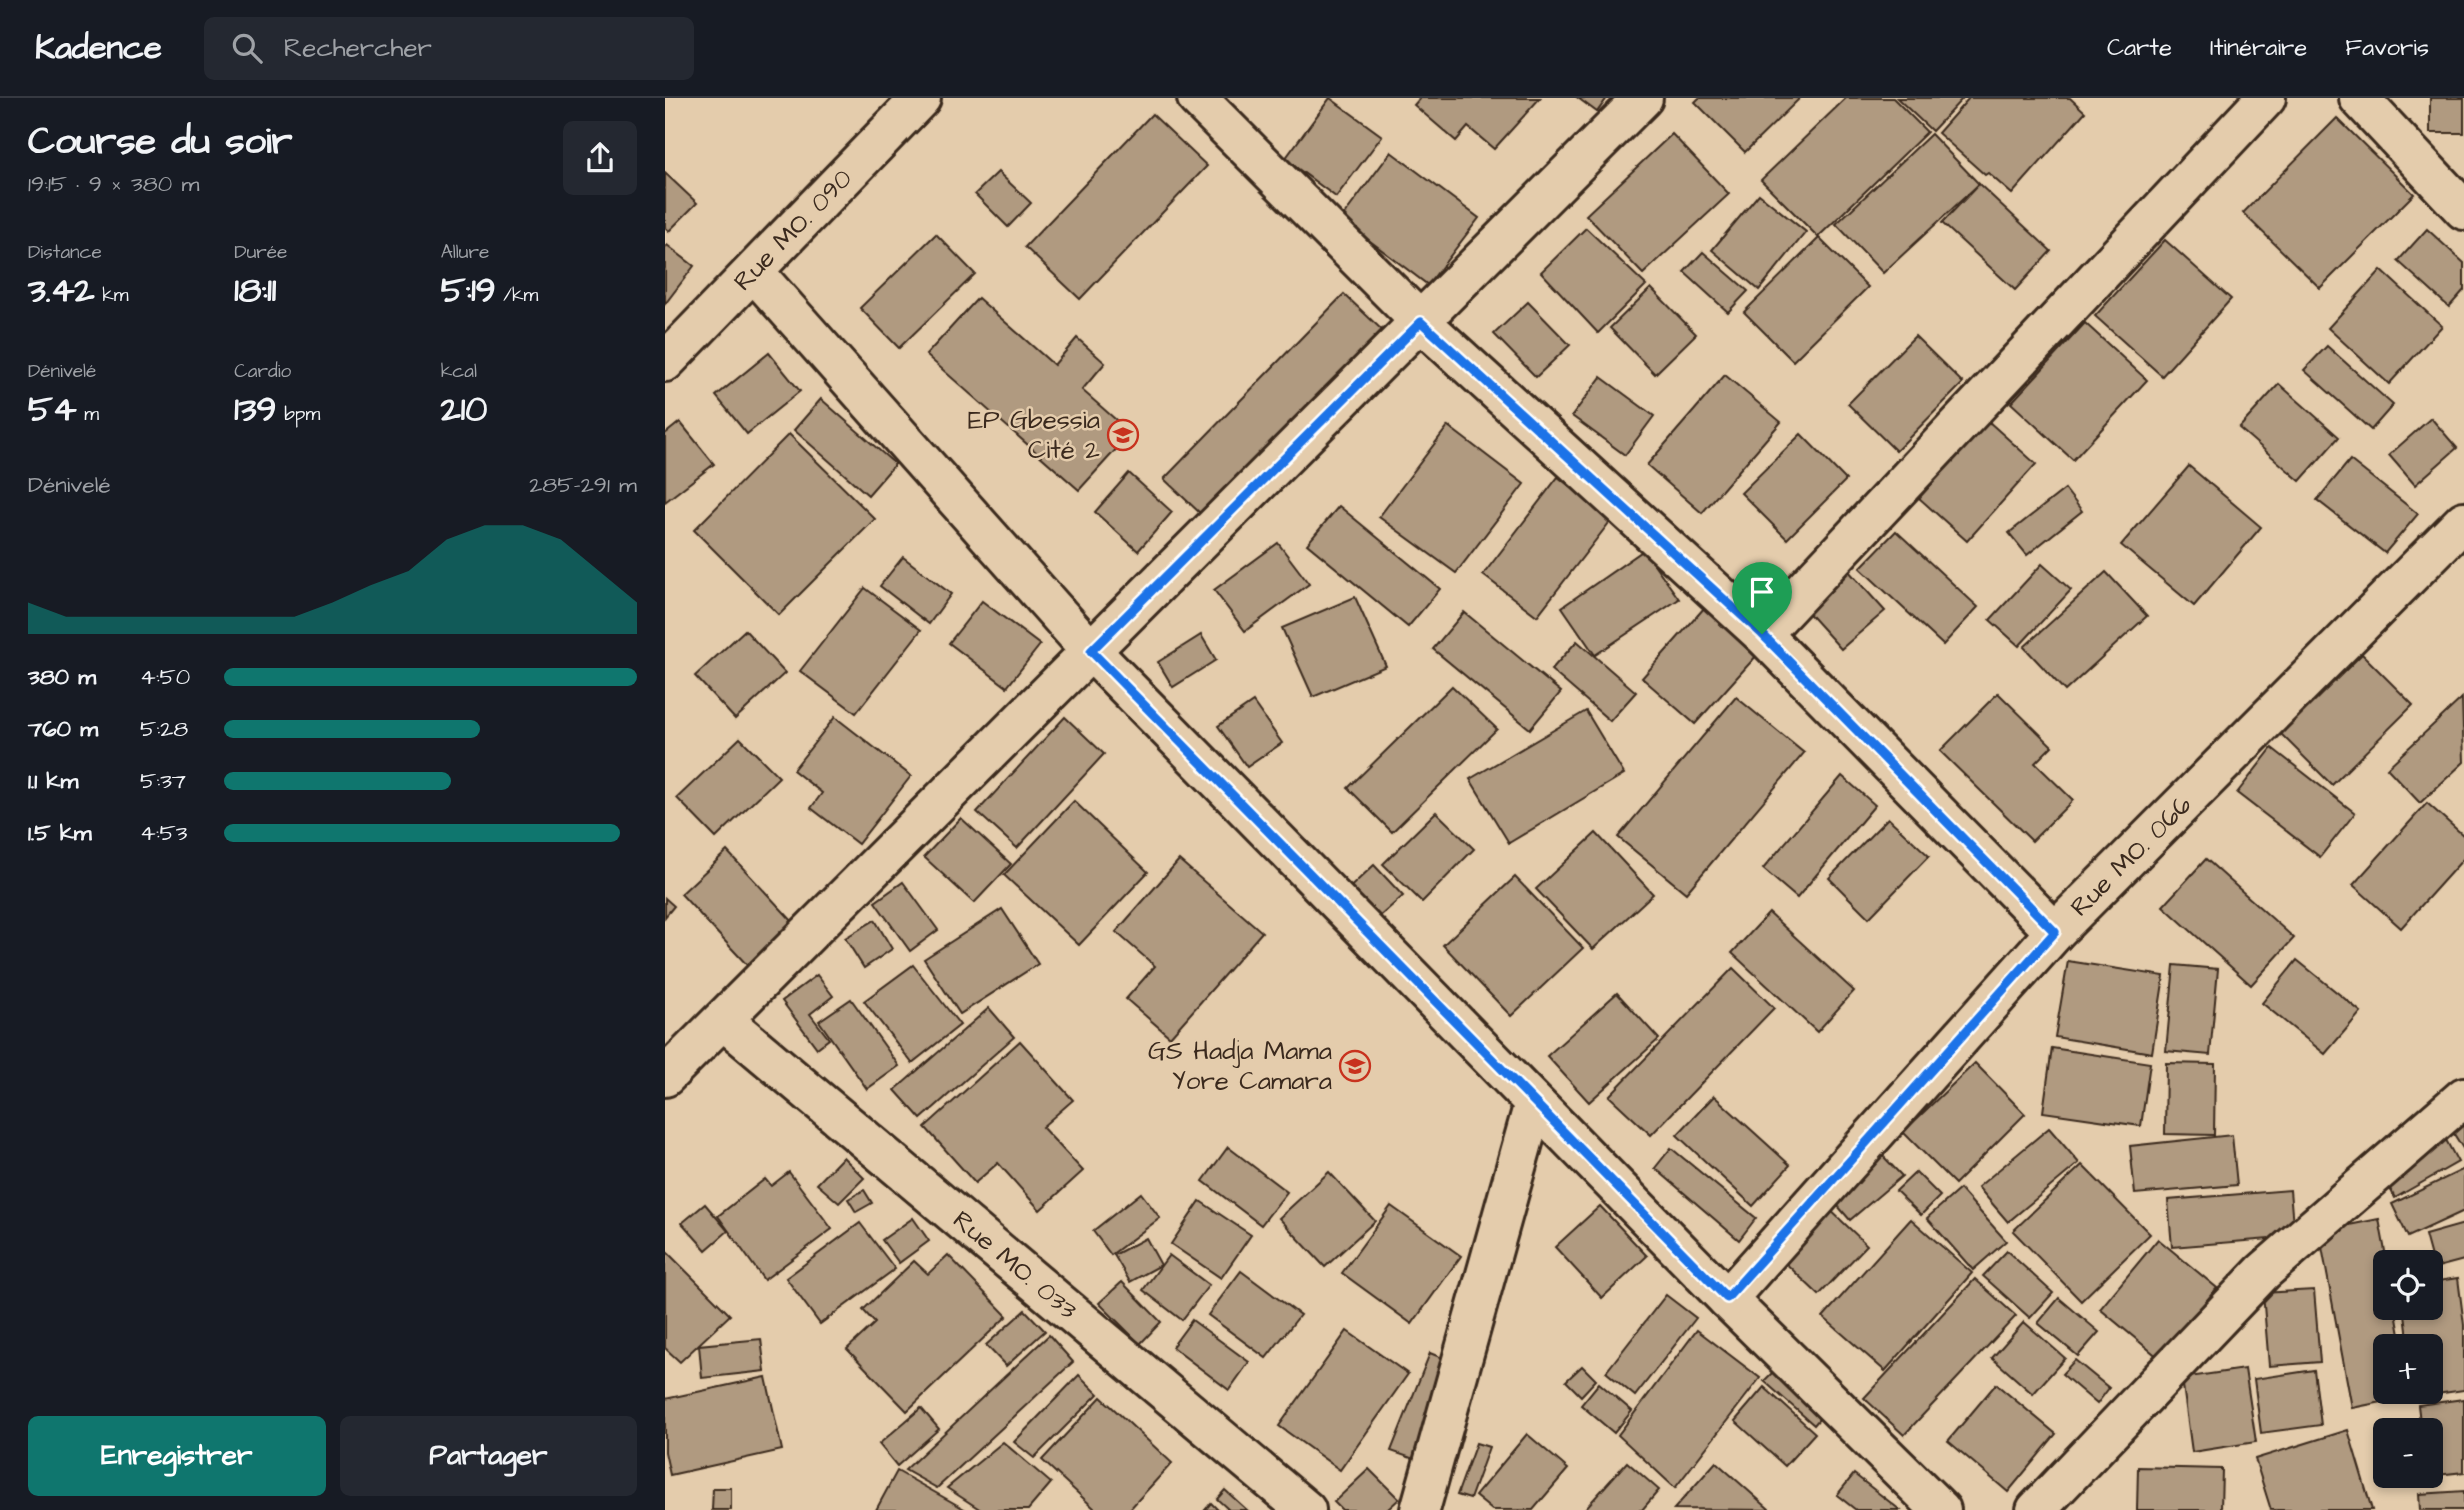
<!DOCTYPE html>
<html lang="fr">
<meta charset="utf-8">
<style>
:root{--surface:#171b24;--page:#242831;--text:#f1f3f6;--muted:#9ea1a6;--line:#363941;--accent:#0f766e}
body{margin:0;font-family:"Architects Daughter",sans-serif;background:var(--page);color:var(--text);height:100vh;display:flex;flex-direction:column;font-size:26px;white-space:nowrap}
*{box-sizing:border-box;margin:0}
p{font-size:23px;color:var(--muted)}
.icon{flex:none;width:38px;height:38px;fill:none;stroke:currentColor;stroke-width:2;stroke-linecap:round;stroke-linejoin:round}
.map{position:relative;flex:1;overflow:hidden}
.drawer{display:flex;flex-direction:column;background:var(--surface);width:665px}
.drawer>*{flex:none}
.buttons{position:absolute;left:1708px;top:1152px;display:grid;gap:14px}
.buttons a{display:grid;place-items:center;width:70px;height:70px;border-radius:10px;background:var(--surface);box-shadow:0 4px 10px #0003;font-size:35px}
.pin{position:absolute;display:grid;place-items:center;width:60px;height:60px;color:#fff;margin:-72px -30px;border-radius:50% 50% 50% 0;rotate:-45deg;box-shadow:0 0 7px #0007}
.pin .icon{rotate:45deg}
.round{display:grid;place-items:center;flex:none;width:74px;height:74px;border-radius:10px;background:var(--page)}
.summary{display:flex;align-items:center;justify-content:space-between;height:119px;padding:0 28px}
h1{font-size:38px;font-weight:700;line-height:52px}
.stats{display:grid;grid-template-columns:repeat(3,1fr);gap:10px;height:119px;padding:7px 28px}
.stats div{display:grid;align-content:center}
.stats b{font-size:35px;font-weight:700}
.stats small{font-size:19px;font-weight:400}
.stats p{font-size:19px}
.chart{height:196px;padding:14px 28px}
.chart p{display:flex;justify-content:space-between}
.chart svg{width:100%;height:126px;margin-top:7px;fill:var(--accent);opacity:.7}
.button{display:flex;gap:14px;margin-top:auto;padding:14px 28px}
.button a{flex:1;height:80px;border-radius:10px;background:var(--accent);color:#fff;font-size:28px;font-weight:700;line-height:80px;text-align:center}
.button a+a{background:var(--page);color:var(--text)}
ul{padding:0 28px;list-style:none;font-size:23px}
li{display:grid;grid-template-columns:112px 84px 1fr;align-items:center;height:52px}
li i{height:18px;border-radius:9px;background:var(--accent)}
header{display:flex;align-items:center;gap:42px;box-sizing:border-box;height:98px;padding:0 35px;background:var(--surface);border-bottom:2px solid var(--line)}
header strong{font-size:33px}
nav{display:flex;gap:38px;margin-inline-start:auto;font-size:24px}
.search{width:490px;height:63px;background:var(--page);display:flex;align-items:center;gap:18px;box-sizing:border-box;padding:0 24px;border-radius:10px;color:var(--muted);font-size:26px}
main{display:flex;flex:1;min-height:0}
.map>svg:first-child{display:block}
.building{fill:#b09a80;stroke:#3b2a1e;stroke-width:2}
.lines{fill:none;stroke-linecap:round;stroke-linejoin:round}
.minor-casing{stroke:#3b2a1e;stroke-width:44}
.tertiary-casing{stroke:#3b2a1e;stroke-width:44}
.minor{stroke:#e4ccac;stroke-width:38}
.tertiary{stroke:#e4ccac;stroke-width:38}
.route-casing{stroke:#fff;stroke-width:14}
.route{stroke:#1a73e8;stroke-width:9}
.labels{text-anchor:middle;dominant-baseline:central;stroke-width:5;stroke-linejoin:round;paint-order:stroke}
.street-label{font-size:26px;fill:#3b2a1e;stroke:#e4ccac}
.poi-label{font-size:26px;fill:#3b2a1e;stroke:#e4ccac;text-anchor:end}
</style>
<header>
<strong>Kadence</strong>
<div class="search"><svg class="icon" aria-label="search" viewBox="0 0 24 24"><circle cx="10" cy="10" r="6"/><path d="M15 15l6 6"/></svg>Rechercher</div>
<nav><a>Carte</a><a>Itinéraire</a><a>Favoris</a></nav>
</header>
<main>
<section class="drawer">
<div class="summary"><div><h1>Course du soir</h1><p>19:15 · 9 × 380 m</p></div><a class="round"><svg class="icon" aria-label="share" viewBox="0 0 24 24"><path d="M12 15V3M7 8l5-5 5 5M5 13v7h14v-7"/></svg></a></div>
<div class="stats">
<div><p>Distance</p><b>3.42<small> km</small></b></div>
<div><p>Durée</p><b>18:11</b></div>
<div><p>Allure</p><b>5:19<small> /km</small></b></div>
</div>
<div class="stats">
<div><p>Dénivelé</p><b>54<small> m</small></b></div>
<div><p>Cardio</p><b>139<small> bpm</small></b></div>
<div><p>kcal</p><b>210</b></div>
</div>
<div class="chart"><p><span>Dénivelé</span>285–291 m</p>
<svg viewBox="0 0 160 44" preserveAspectRatio="none"><path d="M0 44V33L10 38L20 38L30 38L40 38L50 38L60 38L70 38L80 33L90 27L100 22L110 11L120 6L130 6L140 11L150 22L160 33V44z"/></svg>
</div>
<ul>
<li><b>380 m</b>4:50<i style="width:100%"></i></li>
<li><b>760 m</b>5:28<i style="width:62%"></i></li>
<li><b>1.1 km</b>5:37<i style="width:55%"></i></li>
<li><b>1.5 km</b>4:53<i style="width:96%"></i></li>
</ul>
<div class="button"><a>Enregistrer</a><a>Partager</a></div>
</section>
<div class="map">
<svg width="1799" height="1412" viewBox="0 0 1799 1412">
<rect width="100%" height="100%" fill="#e4ccac"/>
<filter id="ink" filterUnits="userSpaceOnUse"><feTurbulence type="fractalNoise" baseFrequency=".0143" numOctaves="2"/><feDisplacementMap in="SourceGraphic" scale="14" xChannelSelector="R" yChannelSelector="G"/><feConvolveMatrix kernelMatrix="1 2 1 2 8 2 1 2 1" color-interpolation-filters="sRGB"/></filter>
<g filter="url(#ink)">
<g class="building">
<polygon points="665,0 717,38 671,99 620,61"/>
<polygon points="755,0 875,0 829,51 803,29 791,43 749,7"/>
<polygon points="913,0 942,0 932,14"/>
<polygon points="1034,0 1135,0 1080,54 1030,4"/>
<polygon points="1181,0 1228,0 1262,34 1153,139 1096,82"/>
<polygon points="1232,0 1298,0 1267,33"/>
<polygon points="1304,0 1405,0 1420,14 1347,96 1323,75 1320,77 1273,35"/>
<rect x="1765" y="0" width="34" height="35"/>
<polygon points="487,16 542,68 415,201 360,149"/>
<polygon points="1672,20 1749,96 1655,190 1578,115"/>
<polygon points="1007,36 1064,96 978,176 921,117"/>
<polygon points="1266,36 1314,86 1218,175 1171,126"/>
<polygon points="726,54 814,120 763,187 676,121"/>
<polygon points="333,74 366,105 343,129 310,96"/>
<polygon points="0,75 32,105 4,133 0,129"/>
<polygon points="1314,86 1386,153 1350,192 1277,125"/>
<polygon points="1094,96 1141,134 1094,192 1047,152"/>
<polygon points="921,130 981,187 933,235 876,174"/>
<polygon points="1762,131 1799,165 1799,192 1784,209 1733,163"/>
<polygon points="271,136 310,176 234,250 195,210"/>
<polygon points="1154,140 1203,189 1128,263 1079,214"/>
<polygon points="1500,142 1566,201 1497,278 1430,218"/>
<polygon points="2,147 29,168 0,206 0,150"/>
<polygon points="1038,154 1083,193 1063,214 1019,174"/>
<polygon points="1716,172 1777,228 1724,286 1663,230"/>
<polygon points="986,190 1031,236 990,276 945,230"/>
<polygon points="679,196 717,232 536,416 499,381"/>
<polygon points="313,200 389,267 412,240 440,265 417,292 466,335 414,392 261,257"/>
<polygon points="863,204 905,247 871,279 829,236"/>
<polygon points="1420,225 1482,282 1408,362 1346,305"/>
<polygon points="1250,238 1298,285 1231,353 1183,306"/>
<polygon points="1662,248 1728,307 1706,332 1639,272"/>
<polygon points="104,255 135,293 82,336 51,298"/>
<polygon points="1060,277 1116,324 1037,415 982,367"/>
<polygon points="936,279 989,318 960,357 907,318"/>
<polygon points="1614,286 1674,339 1635,383 1574,330"/>
<polygon points="156,301 230,366 203,397 129,332"/>
<polygon points="1766,320 1792,350 1750,387 1724,357"/>
<polygon points="1323,323 1371,366 1302,443 1254,400"/>
<polygon points="15,324 49,366 0,404 0,336"/>
<polygon points="783,328 859,386 791,475 714,419"/>
<polygon points="124,336 210,421 114,517 29,432"/>
<polygon points="1136,336 1181,382 1122,441 1076,395"/>
<polygon points="1685,362 1753,416 1720,455 1652,402"/>
<polygon points="1524,368 1596,429 1529,508 1456,447"/>
<polygon points="464,375 507,414 473,453 430,414"/>
<polygon points="893,379 947,421 872,518 818,477"/>
<polygon points="1400,391 1417,413 1362,457 1344,435"/>
<polygon points="674,408 775,491 743,529 642,446"/>
<polygon points="1231,433 1313,509 1278,547 1195,470"/>
<polygon points="613,445 644,486 580,533 549,492"/>
<polygon points="979,452 1014,501 930,557 897,509"/>
<polygon points="238,459 286,496 264,526 215,488"/>
<polygon points="1377,466 1406,492 1354,548 1325,522"/>
<polygon points="1182,471 1220,513 1176,551 1138,509"/>
<polygon points="1441,474 1482,518 1400,593 1359,549"/>
<polygon points="200,490 256,532 191,615 135,573"/>
<polygon points="690,499 721,568 648,599 617,530"/>
<polygon points="317,503 375,547 342,589 284,545"/>
<polygon points="1040,509 1093,556 1030,626 977,580"/>
<polygon points="799,514 896,594 865,631 768,551"/>
<polygon points="80,532 120,575 70,621 30,578"/>
<polygon points="536,537 551,562 508,589 493,564"/>
<polygon points="912,543 971,594 945,623 886,572"/>
<polygon points="1697,556 1748,607 1667,687 1616,636"/>
<polygon points="787,588 832,631 727,734 683,690"/>
<polygon points="1333,595 1387,648 1370,665 1408,702 1367,743 1275,653"/>
<polygon points="1071,599 1139,655 1021,795 953,739"/>
<polygon points="1797,600 1799,664 1755,705 1722,670"/>
<polygon points="588,604 617,645 582,669 553,628"/>
<polygon points="921,613 959,676 844,745 805,681"/>
<polygon points="170,619 246,678 193,746 146,710 157,695 128,672"/>
<polygon points="400,619 439,656 352,750 312,714"/>
<polygon points="75,640 114,679 51,740 12,700"/>
<polygon points="1607,650 1690,715 1655,759 1572,695"/>
<polygon points="1177,678 1210,707 1132,800 1098,771"/>
<polygon points="409,703 483,774 414,847 339,777"/>
<polygon points="1762,705 1799,738 1799,760 1736,830 1688,787"/>
<polygon points="771,714 809,751 757,804 718,766"/>
<polygon points="296,720 346,766 309,805 259,759"/>
<polygon points="1223,720 1264,758 1204,820 1164,780"/>
<polygon points="931,735 988,796 928,851 871,791"/>
<polygon points="62,753 129,825 83,868 16,796"/>
<polygon points="1541,761 1629,840 1586,887 1498,808"/>
<polygon points="514,762 597,834 505,939 461,901 490,868 451,834"/>
<polygon points="709,767 738,798 706,826 678,796"/>
<polygon points="850,779 918,850 846,918 778,847"/>
<polygon points="238,784 273,832 245,853 210,804"/>
<polygon points="0,800 9,808 0,819"/>
<polygon points="337,811 373,866 295,916 259,861"/>
<polygon points="1104,815 1189,893 1152,934 1067,855"/>
<polygon points="210,822 227,851 199,870 180,840"/>
<polygon points="1632,862 1696,914 1660,956 1597,905"/>
<polygon points="1403,863 1499,878 1487,955 1390,939"/>
<polygon points="248,867 295,927 247,965 199,903"/>
<polygon points="1509,867 1553,871 1545,957 1501,953"/>
<polygon points="1068,870 1109,910 986,1037 944,998"/>
<polygon points="152,877 168,898 145,916 164,941 152,950 117,903"/>
<polygon points="952,895 994,941 924,1004 882,958"/>
<polygon points="186,901 234,968 202,991 154,923"/>
<polygon points="324,910 349,939 256,1021 230,992"/>
<polygon points="355,943 408,1002 377,1029 418,1073 375,1112 333,1065 310,1085 260,1029"/>
<polygon points="1387,950 1485,965 1476,1028 1378,1014"/>
<polygon points="1310,965 1360,1016 1290,1086 1238,1034"/>
<polygon points="1501,965 1550,966 1549,1037 1500,1036"/>
<polygon points="1049,998 1125,1067 1088,1108 1012,1037"/>
<polygon points="1799,1018 1799,1052 1784,1028"/>
<polygon points="1384,1030 1414,1065 1343,1124 1313,1089"/>
<polygon points="1567,1037 1572,1087 1470,1096 1465,1048"/>
<polygon points="1781,1042 1793,1064 1730,1100 1718,1078"/>
<polygon points="563,1049 622,1094 596,1127 538,1083"/>
<polygon points="1006,1050 1091,1120 1074,1142 990,1070"/>
<polygon points="1217,1057 1237,1078 1185,1122 1166,1100"/>
<polygon points="178,1059 199,1080 174,1105 152,1086"/>
<polygon points="1417,1067 1485,1136 1416,1203 1348,1133"/>
<polygon points="1799,1071 1799,1113 1743,1139 1727,1106"/>
<polygon points="124,1074 167,1131 99,1182 53,1118 100,1081 106,1088"/>
<polygon points="664,1074 710,1123 660,1169 614,1120"/>
<polygon points="1251,1074 1275,1098 1256,1117 1231,1093"/>
<polygon points="1295,1091 1341,1143 1308,1172 1262,1120"/>
<polygon points="199,1092 207,1105 191,1114 183,1101"/>
<polygon points="1625,1092 1629,1139 1507,1149 1503,1102"/>
<polygon points="476,1095 495,1120 446,1157 428,1133"/>
<polygon points="535,1103 586,1137 556,1180 506,1146"/>
<polygon points="40,1106 63,1133 41,1152 17,1125"/>
<polygon points="1160,1107 1202,1147 1154,1197 1112,1157"/>
<polygon points="726,1108 796,1158 747,1226 677,1175"/>
<polygon points="935,1108 982,1158 937,1200 890,1149"/>
<polygon points="248,1120 264,1143 234,1165 217,1142"/>
<polygon points="1246,1121 1307,1175 1220,1273 1158,1219"/>
<polygon points="1714,1121 1722,1164 1720,1209 1730,1209 1737,1248 1720,1248 1720,1293 1746,1293 1747,1298 1687,1310 1654,1133"/>
<polygon points="195,1125 230,1171 155,1226 121,1180"/>
<polygon points="1799,1126 1799,1162 1769,1170 1760,1137"/>
<polygon points="481,1140 496,1167 465,1184 449,1157"/>
<polygon points="1493,1141 1552,1190 1494,1260 1435,1211"/>
<polygon points="0,1152 65,1217 15,1264 0,1250"/>
<polygon points="1342,1153 1388,1195 1365,1220 1318,1178"/>
<polygon points="283,1157 342,1218 242,1313 182,1251 210,1225 198,1212 249,1163 263,1176"/>
<polygon points="504,1157 544,1187 517,1222 478,1192"/>
<polygon points="576,1173 635,1217 601,1260 543,1217"/>
<polygon points="1793,1180 1799,1227 1799,1292 1751,1299 1750,1293 1766,1293 1766,1248 1744,1248 1739,1209 1766,1209 1766,1184"/>
<polygon points="1310,1181 1351,1218 1239,1337 1199,1300"/>
<polygon points="457,1184 496,1224 475,1246 434,1205"/>
<polygon points="1649,1192 1655,1264 1604,1268 1598,1195"/>
<polygon points="1001,1197 1031,1220 970,1298 941,1274"/>
<polygon points="1394,1200 1434,1234 1413,1258 1373,1225"/>
<polygon points="360,1212 380,1233 341,1268 321,1247"/>
<polygon points="527,1222 584,1264 564,1292 507,1249"/>
<polygon points="1359,1224 1400,1260 1368,1296 1327,1260"/>
<polygon points="1032,1232 1095,1280 1010,1390 953,1337"/>
<polygon points="682,1233 743,1276 675,1372 614,1328"/>
<polygon points="384,1237 408,1264 272,1390 240,1372"/>
<polygon points="96,1241 100,1273 37,1280 34,1247"/>
<polygon points="765,1255 787,1264 749,1361 726,1353"/>
<polygon points="1410,1262 1444,1290 1432,1306 1397,1276"/>
<polygon points="917,1268 931,1282 916,1298 901,1283"/>
<polygon points="1112,1270 1160,1314 1149,1327 1099,1283"/>
<polygon points="1580,1271 1591,1344 1527,1354 1517,1280"/>
<polygon points="1649,1272 1656,1327 1596,1335 1589,1281"/>
<polygon points="414,1277 433,1296 369,1360 349,1344"/>
<polygon points="101,1279 117,1352 5,1377 0,1354 0,1301"/>
<polygon points="934,1285 967,1313 949,1335 916,1307"/>
<polygon points="1331,1286 1391,1336 1343,1394 1283,1343"/>
<polygon points="1099,1289 1150,1335 1120,1368 1070,1323"/>
<polygon points="436,1299 507,1365 464,1412 431,1412 377,1362"/>
<polygon points="1799,1301 1799,1374 1762,1378 1766,1377 1766,1332 1756,1332 1753,1307"/>
<polygon points="256,1310 274,1331 232,1368 214,1346"/>
<polygon points="1683,1332 1707,1412 1606,1412 1590,1361"/>
<polygon points="862,1336 903,1371 868,1412 827,1412 810,1398"/>
<polygon points="338,1344 386,1385 363,1412 316,1412 282,1390"/>
<polygon points="811,1345 824,1349 805,1401 792,1397"/>
<polygon points="962,1364 994,1392 977,1412 919,1412"/>
<polygon points="1051,1364 1104,1411 1104,1412 1009,1411"/>
<polygon points="1473,1369 1557,1371 1556,1412 1472,1412"/>
<polygon points="704,1371 734,1401 722,1412 677,1412 669,1404"/>
<polygon points="232,1373 301,1412 211,1412"/>
<polygon points="1189,1376 1235,1412 1191,1412 1172,1397"/>
<polygon points="48,1390 66,1390 66,1412 47,1412"/>
<polygon points="560,1392 582,1412 564,1412 552,1401"/>
<polygon points="1799,1393 1799,1412 1755,1412 1754,1396"/>
<polygon points="546,1405 553,1412 540,1412"/>
</g>
<g class="lines">
<g class="minor-casing">
<g id="minor">
<polyline points="532,0 756,224 1097,536 1390,834"/>
<polyline points="1694,0 1799,112"/>
<polyline points="89,174 426,553 1062,1201 1276,1412"/>
<polyline points="1097,536 1601,0"/>
<polyline points="58,922 641,1412"/>
<polyline points="0,979 978,0"/>
<polyline points="1062,1201 1390,834 1799,423"/>
<polyline points="755,1412 869,1005"/>
<polyline points="1371,1412 1598,1174 1799,999"/>
</g>
</g>
<g class="tertiary-casing">
<polyline id="tertiary" points="0,264 256,0"/>
</g>
<use href="#minor" class="minor"/>
<use href="#tertiary" class="tertiary"/>
</g>
</g>
<g class="lines" filter="url(#ink)">
<g class="route-casing">
<polygon id="route" points="756,224 1097,536 1390,834 1062,1200 426,553"/>
</g>
<use href="#route" class="route"/>
</g>
<defs>
<g id="school-ring" transform="scale(1.575)"><circle r="9.5" fill="#e4ccac" stroke="#c8321e" stroke-width="1.5"/><path d="M0-5L7-2L0 1L-7-2ZM-4 1L0 2.5L4 1V4Q0 6-4 4Z" fill="#c8321e"/></g>
</defs>
<g fill-rule="evenodd">
<use href="#school-ring" x="458" y="337"/>
<use href="#school-ring" x="690" y="968"/>
</g>
<g class="labels">
<g class="street-label">
<text transform="translate(128 132) rotate(-46)">Rue MO. 090</text>
<text transform="translate(1466 758) rotate(-45)">Rue MO. 066</text>
<text transform="translate(350 1167) rotate(40)">Rue MO. 033</text>
</g>
<g class="poi-label">
<text x="435" y="322">EP Gbessia<tspan x="435" dy="30">Cité 2</tspan></text>
<text x="667" y="953">GS Hadja Mama<tspan x="667" dy="30">Yore Camara</tspan></text>
</g>
</g>
</svg>
<div class="buttons">
<a><svg class="icon" aria-label="locate" viewBox="0 0 24 24"><circle cx="12" cy="12" r="6"/><path d="M12 2v4M12 18v4M2 12h4M18 12h4"/></svg></a>
<a>+</a>
<a>−</a>
</div>
<div class="pin" style="left:1097px;top:536px;background:#1e9e55"><svg class="icon" aria-label="arrive" viewBox="0 0 24 24"><path d="M6 21V4h12l-3 4 3 4H6"/></svg></div>
</div>
</main>
